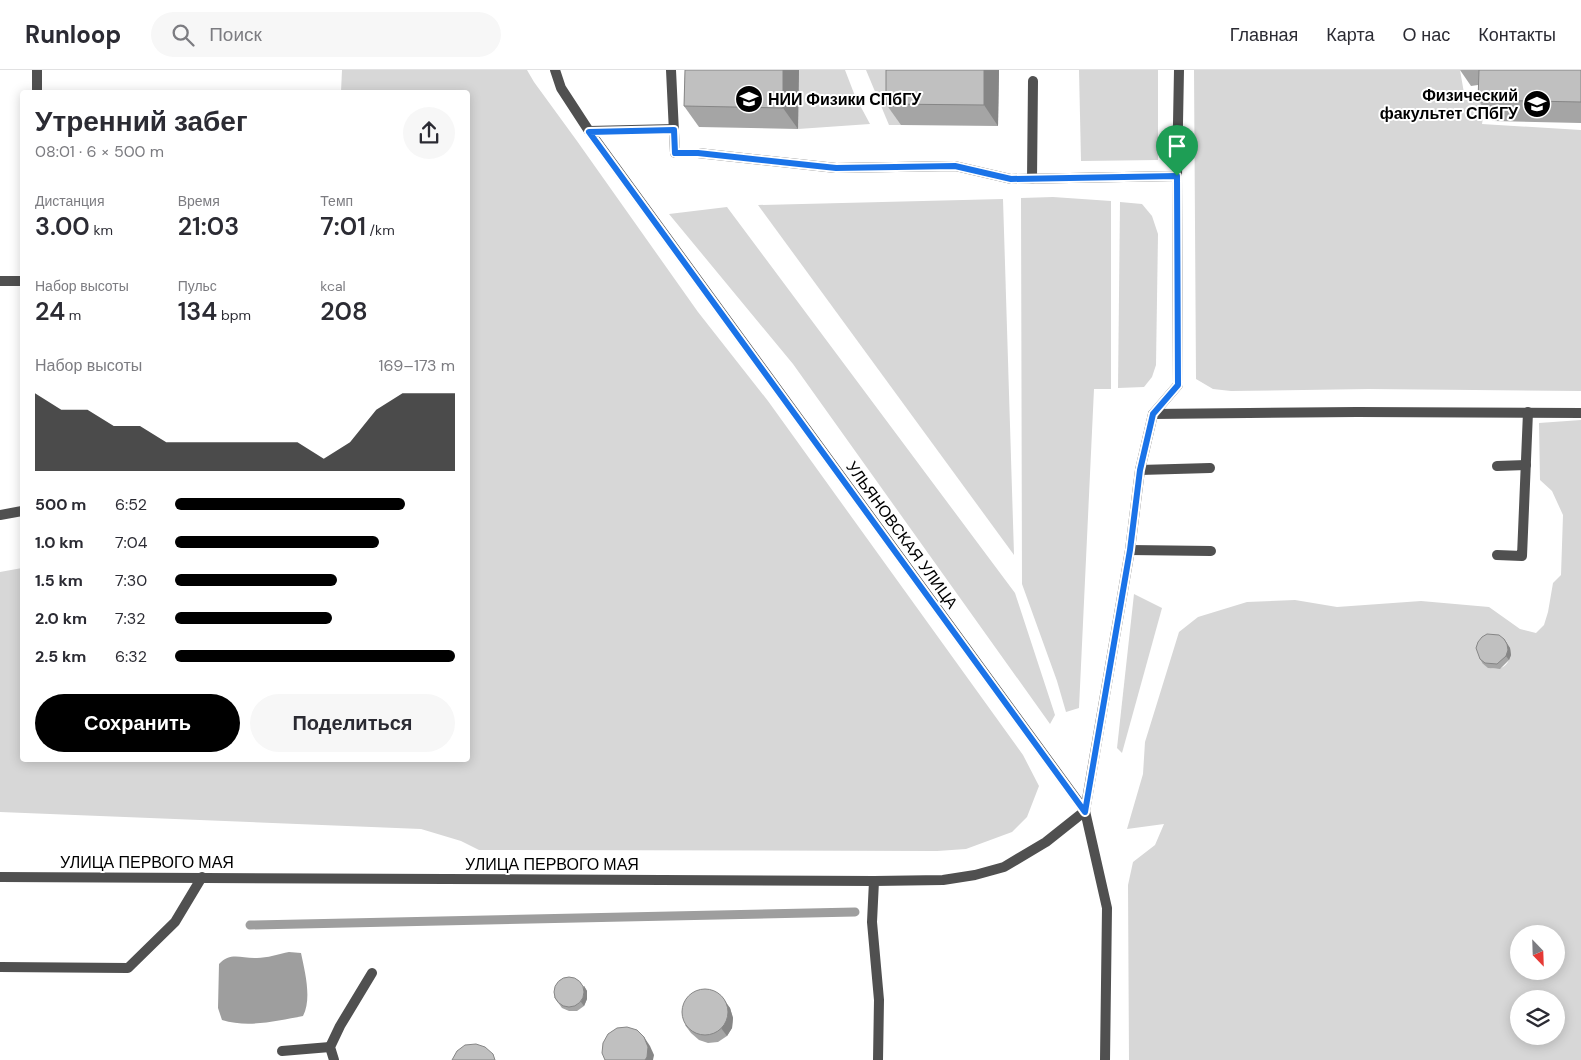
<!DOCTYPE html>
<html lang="ru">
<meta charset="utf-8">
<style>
:root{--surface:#fff;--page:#f7f7f7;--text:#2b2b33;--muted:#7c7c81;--line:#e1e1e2;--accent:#000}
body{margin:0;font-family:"DM Sans",sans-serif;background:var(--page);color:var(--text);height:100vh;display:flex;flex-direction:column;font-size:19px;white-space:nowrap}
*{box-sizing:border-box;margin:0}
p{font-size:16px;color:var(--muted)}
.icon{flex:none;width:28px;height:28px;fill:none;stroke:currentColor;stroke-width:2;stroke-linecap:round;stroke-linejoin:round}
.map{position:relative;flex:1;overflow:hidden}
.details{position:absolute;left:20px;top:20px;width:450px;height:672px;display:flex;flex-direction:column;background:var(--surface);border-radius:5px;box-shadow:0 2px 12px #0003}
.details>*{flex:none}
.needle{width:32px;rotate:157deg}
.buttons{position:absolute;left:1510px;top:855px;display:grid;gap:10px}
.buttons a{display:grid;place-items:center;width:55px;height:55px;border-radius:50%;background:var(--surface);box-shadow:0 2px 12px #0003;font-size:25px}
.pin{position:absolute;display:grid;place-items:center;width:42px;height:42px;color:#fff;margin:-51px -21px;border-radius:50% 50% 50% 0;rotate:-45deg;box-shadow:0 0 5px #0007}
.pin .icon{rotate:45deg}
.round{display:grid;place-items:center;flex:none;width:52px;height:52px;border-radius:26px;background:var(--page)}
.summary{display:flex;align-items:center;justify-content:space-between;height:85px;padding:0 15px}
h1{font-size:28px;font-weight:600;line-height:38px}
.metrics{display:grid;grid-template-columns:repeat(3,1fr);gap:8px;height:85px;padding:5px 15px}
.metrics div{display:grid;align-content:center}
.metrics b{font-size:25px;font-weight:600}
.metrics small{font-size:14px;font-weight:400}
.metrics p{font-size:14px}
.chart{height:140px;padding:10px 15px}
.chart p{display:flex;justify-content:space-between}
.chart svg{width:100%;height:90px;margin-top:5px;fill:var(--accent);opacity:.7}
.button{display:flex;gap:10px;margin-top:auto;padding:10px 15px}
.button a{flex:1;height:58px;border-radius:30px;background:var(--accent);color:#fff;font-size:20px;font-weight:600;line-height:58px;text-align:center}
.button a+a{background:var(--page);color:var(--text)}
ul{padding:0 15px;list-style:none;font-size:16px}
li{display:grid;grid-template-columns:80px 60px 1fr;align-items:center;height:38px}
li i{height:12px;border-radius:6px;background:var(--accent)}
header{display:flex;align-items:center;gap:30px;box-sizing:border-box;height:70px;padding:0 25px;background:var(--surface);border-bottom:1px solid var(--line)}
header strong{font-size:24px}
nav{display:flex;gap:28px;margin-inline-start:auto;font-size:18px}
.search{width:350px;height:45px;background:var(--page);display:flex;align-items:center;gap:12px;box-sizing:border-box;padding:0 18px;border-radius:28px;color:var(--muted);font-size:19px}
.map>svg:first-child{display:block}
.green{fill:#d7d7d7;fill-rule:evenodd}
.water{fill:#9e9e9e}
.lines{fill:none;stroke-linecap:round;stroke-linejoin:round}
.stream{stroke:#9e9e9e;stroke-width:9}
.service{stroke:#505050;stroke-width:10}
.minor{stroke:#505050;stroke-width:10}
.tertiary{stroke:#505050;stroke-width:10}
.wall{fill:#a5a5a5}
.shaded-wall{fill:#868686}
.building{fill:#c0c0c0;stroke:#868686}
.route-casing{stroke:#fff;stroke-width:10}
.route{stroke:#1a73e8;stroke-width:6}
.labels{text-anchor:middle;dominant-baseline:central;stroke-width:4;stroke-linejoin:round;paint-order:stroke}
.poi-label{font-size:16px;font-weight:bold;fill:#000;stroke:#fff;text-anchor:end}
.street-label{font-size:16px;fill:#000;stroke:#fff}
</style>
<header>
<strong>Runloop</strong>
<div class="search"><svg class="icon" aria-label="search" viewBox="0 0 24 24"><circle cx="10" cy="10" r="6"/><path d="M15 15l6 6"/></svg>Поиск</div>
<nav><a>Главная</a><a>Карта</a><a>О нас</a><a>Контакты</a></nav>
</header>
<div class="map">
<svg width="1581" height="990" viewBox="0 0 1581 990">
<rect width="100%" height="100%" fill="#fff"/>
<g class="green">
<polygon points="342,0 527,0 534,12 577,71 698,242 768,331 1023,685 1039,716 1027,747 1012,762 966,779 937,781 479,780 461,771 421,759 0,742 0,502 22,498 22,690 468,690 468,22 341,22"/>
<polygon points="799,0 845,0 855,26 870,54 798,59"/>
<polygon points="866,0 902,0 901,55 889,55"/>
<polygon points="1079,0 1158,0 1158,90 1081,91"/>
<polygon points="1194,0 1460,0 1464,23 1487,22 1482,54 1581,60 1581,321 1369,319 1231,321 1213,319 1196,309"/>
<polygon points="1053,127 1111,131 1111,319 1094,319 1079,638 1066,642 1057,611 1022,514 1021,128"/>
<polygon points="1003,129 1014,485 758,135"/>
<polygon points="1120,132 1142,134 1152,146 1158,164 1156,295 1152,307 1144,317 1118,318"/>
<polygon points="727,137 1015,523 1055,645 1050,654 793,294 669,144"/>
<path d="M 1581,350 L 1581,990 L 1129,990 L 1128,815 L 1133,792 L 1155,775 L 1164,754 L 1127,759 L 1143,704 L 1145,672 L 1179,562 L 1198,547 L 1247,532 L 1295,530 L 1337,537 L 1421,531 L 1489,537 L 1520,559 L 1536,563 L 1544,555 L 1548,542 L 1553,513 L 1561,505 L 1563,445 L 1552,421 L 1540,410 L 1539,353 ZM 1507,573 C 1517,592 1500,607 1483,594 ZM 1519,864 L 1556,864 L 1556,901 L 1519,901 ZM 1519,929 L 1556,929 L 1556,966 L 1519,966 Z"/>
<polygon points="1134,524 1162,538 1122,683 1117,678"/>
</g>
<path class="water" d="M 289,882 L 301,883 C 305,902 312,929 303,946 C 277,951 248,958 222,950 L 218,938 L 219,894 C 231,881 242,889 257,888 C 267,888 279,884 289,882 Z"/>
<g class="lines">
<polyline class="stream" points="250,855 855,842"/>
<g class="service">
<polyline points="671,0 675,83 698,83 836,98 955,96 1011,109 1177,106"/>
<polyline points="37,22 37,0"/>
<polyline points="589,61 674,59"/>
<polyline points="1032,109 1033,11"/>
<polyline points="0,211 22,211"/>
<polyline points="1153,344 1357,342 1581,343"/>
<polyline points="1497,396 1526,395"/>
<polyline points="1140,400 1210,398"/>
<polyline points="0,445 22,441"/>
<polyline points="1130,480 1211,481"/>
<polyline points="1497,485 1522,486 1528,342"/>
<polyline points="1085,741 1130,480 1140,400 1153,344 1178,315 1177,106 1179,0"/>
<polyline points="874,811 872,852 879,930 878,990"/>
<polyline points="0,897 128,898 175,852 202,807"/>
<polyline points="282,981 330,977"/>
<polyline points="334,990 330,977 340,956 372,903"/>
</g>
<polyline class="minor" points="1085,741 1107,838 1105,990"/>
<polyline class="tertiary" points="0,807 874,811 943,810 975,805 1004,797 1046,772 1085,741 589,61 561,18 555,0"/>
</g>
<g class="wall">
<polygon points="685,0 799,0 798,59 699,57 684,36"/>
<polygon points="999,0 998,56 901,55 886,34"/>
<polygon points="1460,0 1581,0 1581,53 1493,51 1478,30 1478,15 1471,16"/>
<polygon points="1504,569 1510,578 1511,585 1509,590 1500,599 1488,598 1483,594 1480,589"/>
<polygon points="584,916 587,921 587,929 584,936 577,941 569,941 562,938 554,927"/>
<polygon points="724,930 730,938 733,948 732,958 727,966 718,972 708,973 699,970 691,963 685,955"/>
</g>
<g class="shaded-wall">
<polygon points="783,0 799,0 798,59 783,38"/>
<polygon points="984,0 999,0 998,56 984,35"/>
<polygon points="1504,569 1510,578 1511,585 1509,590 1506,586"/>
<polygon points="584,916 587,921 587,929 584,936 581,932"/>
<polygon points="724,930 730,938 733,948 732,958 727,966 721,958"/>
<polygon points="644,967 650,976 654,985 653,990 645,990"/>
</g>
<g class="building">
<polygon points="685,0 783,0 783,38 684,36"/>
<polygon points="886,0 984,0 984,35 886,34"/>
<polygon points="1479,0 1581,0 1581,32 1478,30"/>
<polygon points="1487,564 1499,565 1504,569 1507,574 1508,580 1506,586 1497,594 1485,593 1480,589 1476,578 1478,572 1482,567"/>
<circle cx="569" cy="922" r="15"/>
<circle cx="705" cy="942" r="23"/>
<polygon points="627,957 637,960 644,967 648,977 647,987 645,990 605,990 602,983 603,973 608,964 617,958"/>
<polygon points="476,974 485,977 493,984 495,990 452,990 457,981 465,975"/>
</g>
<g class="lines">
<g class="route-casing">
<polygon id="route" points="674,60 675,83 698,83 836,98 955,96 1011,109 1177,106 1178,315 1153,344 1140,400 1130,480 1085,742 589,62"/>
</g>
<use href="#route" class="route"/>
</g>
<defs>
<g id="university-disc" transform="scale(1.4375)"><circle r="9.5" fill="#000" stroke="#fff"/><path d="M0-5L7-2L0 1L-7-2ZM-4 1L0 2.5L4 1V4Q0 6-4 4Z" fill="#fff"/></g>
</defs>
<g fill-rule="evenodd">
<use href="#university-disc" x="749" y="29"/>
<use href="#university-disc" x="1537" y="34"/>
</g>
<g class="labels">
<g class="poi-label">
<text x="1518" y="25">Физический<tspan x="1518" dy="18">факультет СПбГУ</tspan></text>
<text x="768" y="29" text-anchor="start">НИИ Физики СПбГУ</text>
</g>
<g class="street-label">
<text transform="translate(902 465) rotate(54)">УЛЬЯНОВСКАЯ УЛИЦА</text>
<text x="147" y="792">УЛИЦА ПЕРВОГО МАЯ</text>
<text x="552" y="794">УЛИЦА ПЕРВОГО МАЯ</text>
</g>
</g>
</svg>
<div class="buttons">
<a><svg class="needle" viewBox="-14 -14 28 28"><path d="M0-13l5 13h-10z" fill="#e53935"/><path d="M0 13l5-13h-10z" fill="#7c7c81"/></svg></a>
<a><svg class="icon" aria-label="layers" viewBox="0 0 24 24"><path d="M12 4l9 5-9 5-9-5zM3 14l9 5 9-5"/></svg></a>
</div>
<div class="pin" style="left:1177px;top:106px;background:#1e9e55"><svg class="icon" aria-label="arrive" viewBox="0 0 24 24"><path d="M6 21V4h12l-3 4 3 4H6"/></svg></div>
<section class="details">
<div class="summary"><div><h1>Утренний забег</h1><p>08:01 · 6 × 500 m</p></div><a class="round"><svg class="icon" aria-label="share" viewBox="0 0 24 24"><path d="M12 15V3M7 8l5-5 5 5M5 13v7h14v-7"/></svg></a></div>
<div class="metrics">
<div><p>Дистанция</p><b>3.00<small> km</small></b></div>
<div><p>Время</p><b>21:03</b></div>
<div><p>Темп</p><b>7:01<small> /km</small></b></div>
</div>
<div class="metrics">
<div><p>Набор высоты</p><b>24<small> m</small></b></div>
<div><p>Пульс</p><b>134<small> bpm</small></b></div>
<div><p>kcal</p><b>208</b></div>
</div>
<div class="chart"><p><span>Набор высоты</span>169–173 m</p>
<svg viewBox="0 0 160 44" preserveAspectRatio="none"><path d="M0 44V6L10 14L20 14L30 22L40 22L50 30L60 30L70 30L80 30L90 30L100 30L110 38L120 30L130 14L140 6L150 6L160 6V44z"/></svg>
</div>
<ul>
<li><b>500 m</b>6:52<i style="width:82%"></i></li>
<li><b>1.0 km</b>7:04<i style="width:73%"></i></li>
<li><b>1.5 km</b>7:30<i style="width:58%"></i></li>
<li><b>2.0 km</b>7:32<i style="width:56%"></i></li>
<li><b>2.5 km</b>6:32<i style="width:100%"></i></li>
</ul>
<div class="button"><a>Сохранить</a><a>Поделиться</a></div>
</section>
</div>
